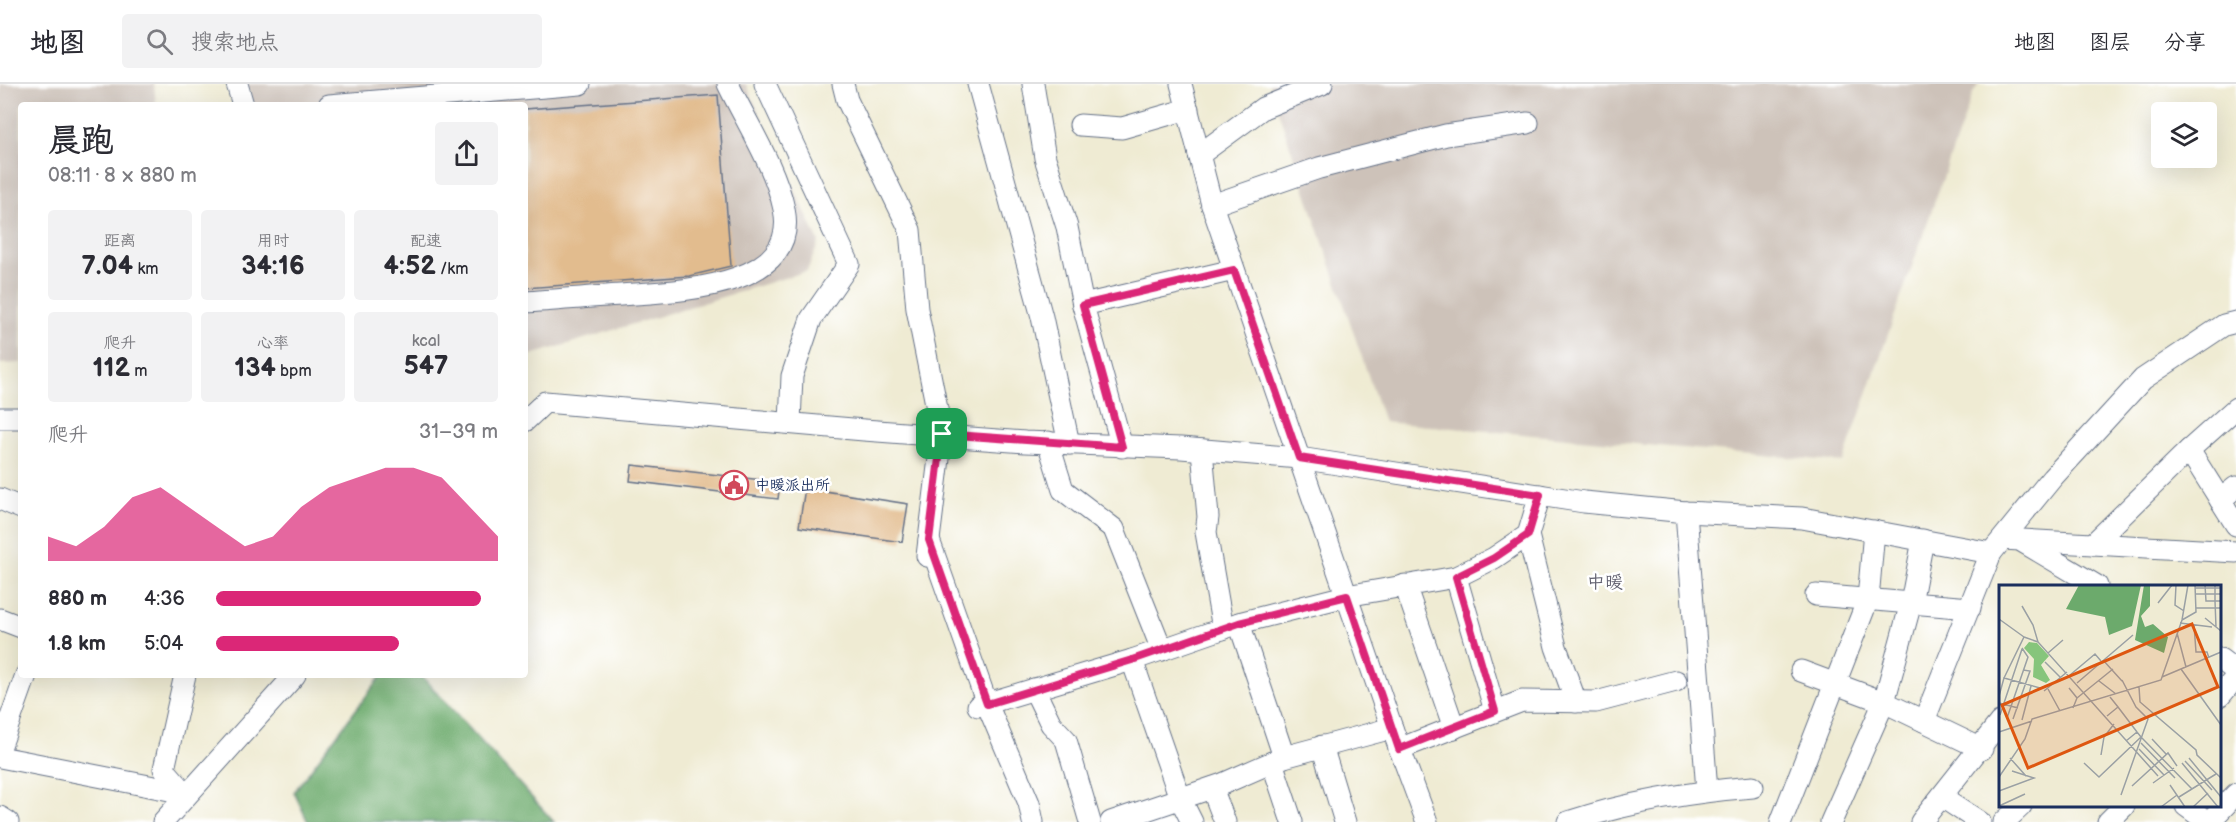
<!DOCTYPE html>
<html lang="zh">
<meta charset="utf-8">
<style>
:root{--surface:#fff;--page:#f2f2f3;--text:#2b2b33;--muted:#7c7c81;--line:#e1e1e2;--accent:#db2777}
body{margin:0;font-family:"Balsamiq Sans","LXGW WenKai TC",sans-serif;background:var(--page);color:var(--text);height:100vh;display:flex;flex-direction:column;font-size:22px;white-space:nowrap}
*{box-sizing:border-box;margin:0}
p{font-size:20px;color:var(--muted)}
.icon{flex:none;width:33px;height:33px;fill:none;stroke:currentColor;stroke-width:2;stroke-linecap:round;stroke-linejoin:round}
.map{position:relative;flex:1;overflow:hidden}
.details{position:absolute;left:18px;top:18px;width:510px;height:576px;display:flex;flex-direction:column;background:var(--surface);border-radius:6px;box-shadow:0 6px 24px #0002}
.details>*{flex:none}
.tools{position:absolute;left:2151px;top:18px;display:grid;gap:12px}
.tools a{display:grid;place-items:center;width:66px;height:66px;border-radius:6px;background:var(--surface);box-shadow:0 6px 24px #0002;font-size:30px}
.pin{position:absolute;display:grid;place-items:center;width:51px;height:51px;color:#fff;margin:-26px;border-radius:12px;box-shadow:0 3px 9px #0006}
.round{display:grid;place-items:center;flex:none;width:63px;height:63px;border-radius:6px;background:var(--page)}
.headline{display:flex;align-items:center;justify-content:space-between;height:102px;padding:0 30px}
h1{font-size:33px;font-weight:800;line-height:45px}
.stats{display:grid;grid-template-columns:repeat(3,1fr);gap:9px;height:102px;padding:6px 30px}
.stats div{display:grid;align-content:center;border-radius:6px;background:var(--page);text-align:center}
.stats b{font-size:26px;font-weight:800}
.stats small{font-size:16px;font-weight:400}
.stats p{font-size:16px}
.chart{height:168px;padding:12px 30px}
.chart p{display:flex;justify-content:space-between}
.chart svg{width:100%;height:108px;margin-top:6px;fill:var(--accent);opacity:.7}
ul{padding:0 30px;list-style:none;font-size:20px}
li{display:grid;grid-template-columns:96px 72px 1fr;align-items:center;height:45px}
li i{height:15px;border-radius:8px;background:var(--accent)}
header{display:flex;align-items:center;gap:36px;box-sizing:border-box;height:84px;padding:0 30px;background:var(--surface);border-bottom:2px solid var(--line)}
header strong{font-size:28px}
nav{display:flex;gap:33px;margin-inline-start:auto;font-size:21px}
.search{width:420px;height:54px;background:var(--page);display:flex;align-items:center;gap:15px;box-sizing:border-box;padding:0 21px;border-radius:6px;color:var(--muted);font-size:22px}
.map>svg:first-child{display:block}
.industrial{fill:#cdc2b9}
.forest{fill:#6caa6c;stroke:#446c65;stroke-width:1.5}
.building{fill:#e2bc8e}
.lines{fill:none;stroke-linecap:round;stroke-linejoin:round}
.minor-casing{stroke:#657187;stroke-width:23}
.minor{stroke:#fff;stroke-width:21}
.route-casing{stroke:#fff;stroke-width:12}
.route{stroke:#db2777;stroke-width:8}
.labels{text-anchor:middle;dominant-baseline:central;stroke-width:5;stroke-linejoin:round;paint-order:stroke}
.poi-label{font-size:15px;fill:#1b2f5e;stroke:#fff;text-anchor:start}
.quarter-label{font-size:18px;fill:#61606f;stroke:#fff}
.inset-road{fill:none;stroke:#9aa0a4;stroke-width:1.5}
.view{fill:#de5710;fill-opacity:0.15;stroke:#de5710;stroke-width:3}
.inset-edge{fill:none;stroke:#1b2f5e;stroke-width:3}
</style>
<header>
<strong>地图</strong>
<div class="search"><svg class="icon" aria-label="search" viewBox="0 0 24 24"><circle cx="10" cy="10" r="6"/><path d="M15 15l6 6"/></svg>搜索地点</div>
<nav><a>地图</a><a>图层</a><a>分享</a></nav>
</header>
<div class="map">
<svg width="2236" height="738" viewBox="0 0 2236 738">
<rect width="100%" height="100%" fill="#fff"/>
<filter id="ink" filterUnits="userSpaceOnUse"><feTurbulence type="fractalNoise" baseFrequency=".0167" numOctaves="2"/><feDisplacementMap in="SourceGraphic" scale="12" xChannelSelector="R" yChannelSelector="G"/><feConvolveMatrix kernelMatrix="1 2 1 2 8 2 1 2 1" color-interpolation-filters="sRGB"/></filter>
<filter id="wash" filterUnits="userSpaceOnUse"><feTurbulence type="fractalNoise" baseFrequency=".008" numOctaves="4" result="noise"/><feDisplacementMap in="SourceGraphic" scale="24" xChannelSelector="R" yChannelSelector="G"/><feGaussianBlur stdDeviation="1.35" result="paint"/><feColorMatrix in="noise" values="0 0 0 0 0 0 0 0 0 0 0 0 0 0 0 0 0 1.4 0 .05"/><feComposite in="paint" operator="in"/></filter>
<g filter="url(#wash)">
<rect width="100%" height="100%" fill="#efebd3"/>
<g class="industrial">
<polygon points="0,0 154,0 156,21 21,21 21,279 0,280"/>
<polygon points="247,0 746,0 819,158 807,187 525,273 525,21 253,21"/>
<polygon points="1269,0 1979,0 1973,9 1843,378 1384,338"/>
</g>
<polygon class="forest" points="382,591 421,591 554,738 308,738 294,708"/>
<g id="blocks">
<g class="building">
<polygon points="718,11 731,182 689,192 525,204 525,25"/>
<polygon points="632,381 780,398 778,415 630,397"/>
<polygon points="805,404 908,420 902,458 799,443"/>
</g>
</g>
</g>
<g filter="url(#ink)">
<use href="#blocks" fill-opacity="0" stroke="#657187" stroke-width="1.5"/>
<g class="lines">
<g class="minor-casing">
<g id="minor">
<polyline points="237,0 243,21"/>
<polyline points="765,0 849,180 811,235 792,292 790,339"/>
<polyline points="843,0 847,16 910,146 917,225 942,350 927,472"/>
<polyline points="978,0 1042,233 1069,360"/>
<polyline points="1033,0 1045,74 1067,143 1083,221"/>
<polyline points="1181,0 1212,121 1392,644 1427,738"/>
<polyline points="329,21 580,0"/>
<polyline points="1080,41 1122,44 1188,25"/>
<polyline points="1199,71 1263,24 1322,0"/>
<polyline points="1212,121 1319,84 1446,51 1528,39"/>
<path d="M 525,218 C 557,216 589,213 621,211 C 671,207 801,206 784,125 C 775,82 747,40 728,0"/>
<polyline points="0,334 21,334"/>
<polyline points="525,337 545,318 864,346 1025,358 1181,364 1299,374 1584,418 1686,428 1802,434 1991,469 2052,394 2143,295 2224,241 2236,238"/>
<polyline points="1048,358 1063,406 1114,445 1162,566"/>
<polyline points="1122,363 1083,221 1234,186"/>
<polyline points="1202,366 1208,433 1206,448 1223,545"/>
<polyline points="2189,366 2236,324"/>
<polyline points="0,415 21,424"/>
<polyline points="2220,416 2236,403"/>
<polyline points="1686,428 1707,707"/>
<polyline points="1528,451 1556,563 1576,618"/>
<polyline points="2003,455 2236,468"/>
<polyline points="929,456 987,620 1029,719 1033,738"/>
<polyline points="2023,458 2097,502"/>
<polyline points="2093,460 2189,366 2236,441"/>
<polyline points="1405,501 1454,644"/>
<polyline points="1816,511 1970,524"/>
<polyline points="0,535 21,543"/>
<polyline points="1239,539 1284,673"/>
<polyline points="2220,575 2236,587"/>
<polyline points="1132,576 1180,714 1192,738"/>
<polyline points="1801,587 1884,618 1982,665"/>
<polyline points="185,591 164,685 185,709"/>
<polyline points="1034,605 1051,640 1066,656 1090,738"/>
<polyline points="2220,612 2236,593"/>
<polyline points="978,622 1132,576 1239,539 1346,512 1456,493"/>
<polyline points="1495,627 1456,493 1494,474 1528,451 1540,411"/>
<polyline points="1924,637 1991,469"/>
<polyline points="1322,662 1345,738"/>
<polyline points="0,664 26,591"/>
<polyline points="1399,665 1522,617 1596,618 1676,597"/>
<polyline points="0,673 185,709"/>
<polyline points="1272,678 1292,738"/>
<polyline points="1212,704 1225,738"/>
<polyline points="1942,713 1980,738"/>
<polyline points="2186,722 2208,738"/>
<polyline points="0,733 8,738"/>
<polyline points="163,738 295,591"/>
<polyline points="1111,738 1220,701 1284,673 1392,644"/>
<path d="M 1568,738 C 1629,718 1689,708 1753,703"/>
<polyline points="1781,738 1868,515 1874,447"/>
<polyline points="1831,738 1884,618 1911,519 1923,456"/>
<polyline points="1921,738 2000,638"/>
<polyline points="2004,738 2021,722"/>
<polyline points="2108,738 2124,722"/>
<polyline points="2209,738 2236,710"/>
</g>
</g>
<use href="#minor" class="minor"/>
</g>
</g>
<g class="lines" filter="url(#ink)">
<g class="route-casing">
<polygon id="route" points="1234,186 1299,374 1540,411 1528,451 1494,474 1456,493 1495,627 1399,665 1347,512 1239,539 1132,576 987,620 929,456 942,350 1122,363 1083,221"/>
</g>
<use href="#route" class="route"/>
</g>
<defs>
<g id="civic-ring" transform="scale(1.5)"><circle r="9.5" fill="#fff" stroke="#d1495b" stroke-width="1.5"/><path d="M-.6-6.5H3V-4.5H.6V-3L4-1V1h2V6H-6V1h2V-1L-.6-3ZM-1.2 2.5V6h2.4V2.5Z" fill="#d1495b"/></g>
</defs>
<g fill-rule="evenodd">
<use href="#civic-ring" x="734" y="401"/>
</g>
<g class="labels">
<g class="poi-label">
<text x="755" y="401">中暖派出所</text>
</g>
<g class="quarter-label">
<text x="1605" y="498">中暖</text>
</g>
</g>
<g transform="translate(1999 501)">
<rect width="222" height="222" fill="#efebd3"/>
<path d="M 30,57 L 38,58 L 50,71 L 42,80 L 51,95 L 47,98 L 34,92 L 35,74 L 25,63 Z" fill="#86c57c"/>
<path d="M 80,0 L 142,0 L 133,41 L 110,50 L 106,32 L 67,24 ZM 145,0 L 151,0 L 151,21 L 142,31 L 146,42 L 154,39 L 169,52 L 165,68 L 136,55 Z" fill="#6caa6c"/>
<path class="inset-road" d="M 177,0 L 176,20 L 185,26M 206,0 L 207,16 L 216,16 L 217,42M 216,0 L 216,16 L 222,16M 196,3 L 222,3M 196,9 L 222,9M 159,18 L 173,0M 23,21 L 34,40 L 39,57 L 159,191M 197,23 L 222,23M 206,33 L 222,46M 0,34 L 25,52M 183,35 L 197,27 L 196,0M 181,38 L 213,42M 195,40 L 197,67 L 208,67 L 210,73M 178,48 L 187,82M 49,68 L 64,55M 104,75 L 123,96M 46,77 L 62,93M 182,84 L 222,140M 71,90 L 96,69 L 102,76M 163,92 L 222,67M 5,93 L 25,52 L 39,57M 100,96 L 117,109M 78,98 L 134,50M 140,102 L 141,117 L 197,165 L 198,170 L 222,193M 70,103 L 78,113 L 74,123M 49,104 L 61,126M 45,106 L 68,87M 0,111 L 5,93 L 41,103M 78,113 L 114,84M 0,118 L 19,123M 119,122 L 138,147M 1,130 L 23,64M 108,131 L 119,122 L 111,112M 8,133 L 29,72 L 23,63M 14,134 L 31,86 L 24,85M 23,135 L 32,101M 0,147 L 33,136M 142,152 L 193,204M 153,154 L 167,169M 142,158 L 176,193M 140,164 L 165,190M 102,170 L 105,152 L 115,139M 11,173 L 27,191M 190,173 L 222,212M 186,176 L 213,205M 85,178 L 100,192 L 142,152 L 138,147 L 127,156M 183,178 L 219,222M 0,192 L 26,154 L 33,134 L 162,95 L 183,35 L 189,0M 154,198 L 175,183M 171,200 L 186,222M 133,201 L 169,168 L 178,181M 0,206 L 35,193 L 13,186M 122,210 L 149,134 L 137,122 L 123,95M 180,212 L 217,189M 0,221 L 26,209M 162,222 L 178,210M 194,222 L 209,208"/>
<path class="view" d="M 193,39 L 219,102 L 29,183 L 3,120 Z"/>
<rect width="222" height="222" class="inset-edge"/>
</g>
</svg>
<div class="tools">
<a><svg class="icon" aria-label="layers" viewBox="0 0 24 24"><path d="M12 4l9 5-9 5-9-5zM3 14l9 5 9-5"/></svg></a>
</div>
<div class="pin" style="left:942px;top:350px;background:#1e9e55"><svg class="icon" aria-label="arrive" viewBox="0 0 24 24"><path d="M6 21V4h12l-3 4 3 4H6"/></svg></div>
<section class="details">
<div class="headline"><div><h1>晨跑</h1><p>08:11 · 8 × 880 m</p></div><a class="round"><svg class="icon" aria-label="share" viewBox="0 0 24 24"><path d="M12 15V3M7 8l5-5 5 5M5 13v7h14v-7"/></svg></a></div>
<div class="stats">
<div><p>距离</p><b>7.04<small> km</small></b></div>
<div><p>用时</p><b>34:16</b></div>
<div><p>配速</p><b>4:52<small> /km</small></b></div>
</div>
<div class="stats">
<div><p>爬升</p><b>112<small> m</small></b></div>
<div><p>心率</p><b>134<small> bpm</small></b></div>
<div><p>kcal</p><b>547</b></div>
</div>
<div class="chart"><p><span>爬升</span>31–39 m</p>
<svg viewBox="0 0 160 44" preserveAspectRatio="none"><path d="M0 44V34L10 38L20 30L30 18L40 14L50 22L60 30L70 38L80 34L90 22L100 14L110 10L120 6L130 6L140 10L150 22L160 34V44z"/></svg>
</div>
<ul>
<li><b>880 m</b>4:36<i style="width:94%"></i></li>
<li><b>1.8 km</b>5:04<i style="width:65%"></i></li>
</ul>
</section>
</div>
